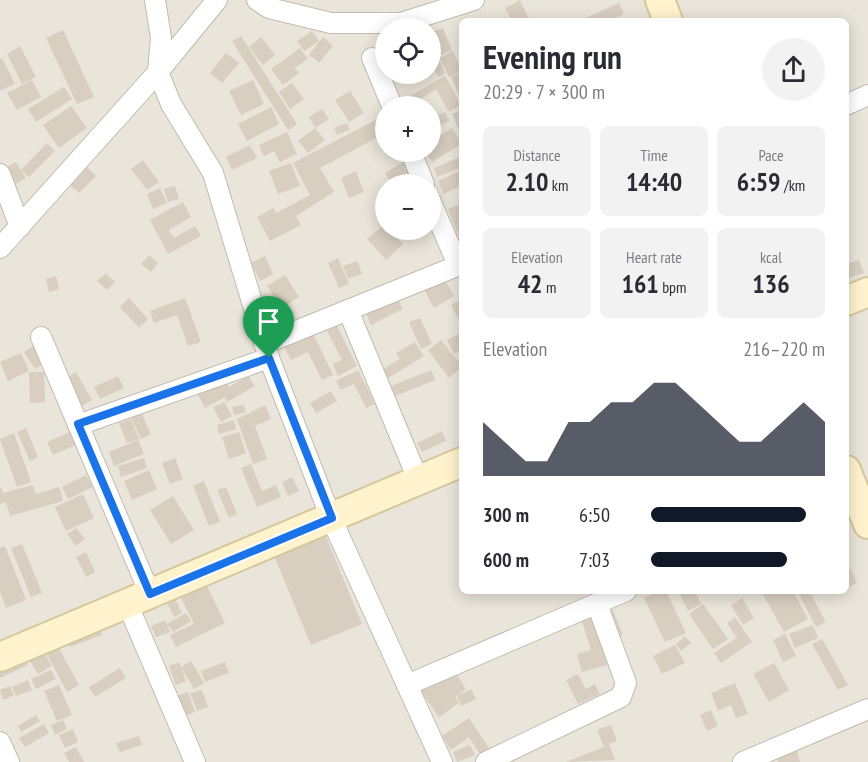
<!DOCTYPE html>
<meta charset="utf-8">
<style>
:root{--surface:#fff;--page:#f2f2f3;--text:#2b2b33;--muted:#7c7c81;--accent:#111827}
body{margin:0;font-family:"PT Sans Narrow",sans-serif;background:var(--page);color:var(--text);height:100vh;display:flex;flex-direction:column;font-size:22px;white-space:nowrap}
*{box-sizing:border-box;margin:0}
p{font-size:20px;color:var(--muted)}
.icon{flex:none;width:33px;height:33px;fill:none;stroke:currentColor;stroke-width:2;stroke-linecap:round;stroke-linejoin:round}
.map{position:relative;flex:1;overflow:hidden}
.details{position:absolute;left:459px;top:18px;width:390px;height:576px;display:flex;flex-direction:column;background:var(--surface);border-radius:9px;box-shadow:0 3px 15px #0003}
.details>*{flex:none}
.fabs{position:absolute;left:375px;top:18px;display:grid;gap:12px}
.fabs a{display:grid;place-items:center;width:66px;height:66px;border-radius:50%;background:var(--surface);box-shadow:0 3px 15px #0003;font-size:30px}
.pin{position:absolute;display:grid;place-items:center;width:51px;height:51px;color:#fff;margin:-62px -26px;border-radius:50% 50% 50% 0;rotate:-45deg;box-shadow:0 0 6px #0007}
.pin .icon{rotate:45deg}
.round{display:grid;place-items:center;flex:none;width:63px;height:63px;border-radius:32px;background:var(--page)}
.headline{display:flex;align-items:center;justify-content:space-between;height:102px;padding:0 24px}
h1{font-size:33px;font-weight:800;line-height:45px}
.figures{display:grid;grid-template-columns:repeat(3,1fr);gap:9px;height:102px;padding:6px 24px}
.figures div{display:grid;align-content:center;border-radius:9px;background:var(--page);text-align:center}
.figures b{font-size:26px;font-weight:800}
.figures small{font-size:16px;font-weight:400}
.figures p{font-size:16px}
.chart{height:168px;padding:12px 24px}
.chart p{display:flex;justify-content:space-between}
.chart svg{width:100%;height:108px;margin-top:6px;fill:var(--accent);opacity:.7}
ul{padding:0 24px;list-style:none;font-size:20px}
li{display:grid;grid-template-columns:96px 72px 1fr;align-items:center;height:45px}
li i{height:15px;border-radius:8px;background:var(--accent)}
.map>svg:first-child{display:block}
.residential{fill:#eae5da;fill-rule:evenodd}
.building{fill:#d8cfc1}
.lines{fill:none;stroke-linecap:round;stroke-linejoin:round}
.street-casing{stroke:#c2bbae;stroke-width:22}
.secondary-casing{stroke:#d6c79b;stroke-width:32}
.street{stroke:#fff;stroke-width:20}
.secondary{stroke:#fff3cd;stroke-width:28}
.route-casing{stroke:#fff;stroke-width:12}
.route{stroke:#1a73e8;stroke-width:8}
</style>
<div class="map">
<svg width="868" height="762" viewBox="0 0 868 762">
<rect width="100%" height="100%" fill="#f6f3ec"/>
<path class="residential" d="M 0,0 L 868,0 L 868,762 L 0,762 ZM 462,21 L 846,21 L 846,591 L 462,591 ZM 386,28 L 430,28 L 430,74 L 386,74 ZM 386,106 L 430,106 L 430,152 L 386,152 ZM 386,184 L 430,184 L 430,230 L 386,230 Z"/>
<g class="building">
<polygon points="520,0 530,21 512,21 505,8"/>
<polygon points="619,3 624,14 609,21 579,21"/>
<polygon points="443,28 452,50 438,56 445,74 438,77 430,60 430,33"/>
<polygon points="63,30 94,97 77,104 46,38"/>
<polygon points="312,31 319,41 304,51 297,41"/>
<polygon points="241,36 297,124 288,130 232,41"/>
<polygon points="261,37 275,55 263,65 249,47"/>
<polygon points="323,37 333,46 319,63 309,55"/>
<polygon points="20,46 36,77 22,84 7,54"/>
<polygon points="300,48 308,59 295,68 299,73 283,85 271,69"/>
<polygon points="453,51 462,71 449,77 440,58"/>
<polygon points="226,53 239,63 222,83 210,73"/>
<polygon points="2,58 15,84 0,91 0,59"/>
<polygon points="462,72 462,102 451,77"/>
<polygon points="445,76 461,105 449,112 436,90 407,106 403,100"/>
<polygon points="32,80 41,97 17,110 7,93"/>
<polygon points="253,80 264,104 241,115 229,91"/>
<polygon points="292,83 304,99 290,109 279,92"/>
<polygon points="64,87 72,99 36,122 28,109"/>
<polygon points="350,91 364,113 349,122 335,100"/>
<polygon points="71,106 87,128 59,148 43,125"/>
<polygon points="271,107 279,124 247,141 238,124"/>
<polygon points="322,109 329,119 315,128 309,117"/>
<polygon points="461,110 462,112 462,138 452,114"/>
<polygon points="445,112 450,121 430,130 430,118"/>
<polygon points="385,115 386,133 320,168 334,192 296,216 301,225 270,241 257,217 273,208 276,213 310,195 293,163"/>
<polygon points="347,123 350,130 337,135 334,128"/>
<polygon points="315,128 325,140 308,153 298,141"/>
<polygon points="452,128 462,144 432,162 425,152 430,152 430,142"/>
<polygon points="287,132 297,154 280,162 274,151 264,156 259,145"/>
<polygon points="47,143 55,151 29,177 21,170"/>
<polygon points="250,145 257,158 232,170 226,157"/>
<polygon points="462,156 462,167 437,177 434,168"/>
<polygon points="408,159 415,171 392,184 385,173"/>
<polygon points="143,160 159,182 147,190 131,169"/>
<polygon points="16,162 26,178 16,184 6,168"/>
<polygon points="291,163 300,186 278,194 269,171"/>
<polygon points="85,165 96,176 79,193 68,183"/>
<polygon points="462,170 462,185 444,194 438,181"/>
<polygon points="356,171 364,192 349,198 341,178"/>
<polygon points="175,186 179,199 168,202 164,189"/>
<polygon points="160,188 167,203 153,209 147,194"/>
<polygon points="183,202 191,217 169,230 174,238 195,226 201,236 168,254 150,220"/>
<polygon points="462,203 462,239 460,239 448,209"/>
<polygon points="386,223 386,230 390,230 403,244 386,260 367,239"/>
<polygon points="149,255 158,263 151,272 141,264"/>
<polygon points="265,256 273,274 260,281 251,263"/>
<polygon points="338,258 349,284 339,288 328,263"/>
<polygon points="859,260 864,273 846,279 846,264"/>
<polygon points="357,261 362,274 348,279 343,266"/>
<polygon points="106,273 115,282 107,290 97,281"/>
<polygon points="441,273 454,296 434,308 421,284"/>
<polygon points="285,275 299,297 281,308 267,286"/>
<polygon points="56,276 59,289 49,292 46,279"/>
<polygon points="396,295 403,309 371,325 365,311"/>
<polygon points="129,298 148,319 139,328 120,307"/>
<polygon points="185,298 201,342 188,346 177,315 154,323 150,311"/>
<polygon points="462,299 462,317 458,319 451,305"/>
<polygon points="420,318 432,344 421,349 409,322"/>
<polygon points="337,326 357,366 338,376 333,364 342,360 327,331"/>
<polygon points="462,332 462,349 454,354 447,340"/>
<polygon points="313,333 333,375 322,380 308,352 291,360 284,347"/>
<polygon points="441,340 462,366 449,378 428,350"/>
<polygon points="415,342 424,356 385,380 380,371 400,359 396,353"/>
<polygon points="33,346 45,363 35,369 24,352"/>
<polygon points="21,353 29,371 8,381 0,362"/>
<polygon points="358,370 375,404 366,408 354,384 341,390 336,381"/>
<polygon points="431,370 435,380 395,396 391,386"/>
<polygon points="29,372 44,372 45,402 30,403"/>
<polygon points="76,372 92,400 80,407 65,379"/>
<polygon points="118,376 124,388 100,399 94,387"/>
<polygon points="248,376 255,386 227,402 225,397 205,408 197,393 224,378 229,387"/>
<polygon points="331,391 337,401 316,413 310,403"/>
<polygon points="224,402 232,416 221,422 213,407"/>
<polygon points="244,405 246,412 234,415 232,407"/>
<polygon points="265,405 271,419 255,426 267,459 253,464 237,419"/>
<polygon points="140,410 151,434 141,439 130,415"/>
<polygon points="131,419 139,439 127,443 119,423"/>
<polygon points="234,420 236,429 219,434 217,425"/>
<polygon points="26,428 38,457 30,461 17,432"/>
<polygon points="72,431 78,444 53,455 47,442"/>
<polygon points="442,431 446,441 422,452 417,443"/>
<polygon points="239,432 246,453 229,459 222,437"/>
<polygon points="14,433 31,482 17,487 0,439"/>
<polygon points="138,440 144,454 114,466 109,452"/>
<polygon points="144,458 147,468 121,477 118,466"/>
<polygon points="175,458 183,479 170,484 162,463"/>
<polygon points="251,464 262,491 276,485 281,497 257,507 241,468"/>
<polygon points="149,470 157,489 132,500 124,481"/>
<polygon points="86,475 93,487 68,499 62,487"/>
<polygon points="292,477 299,491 288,496 282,482"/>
<polygon points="204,481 220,522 209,526 193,486"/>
<polygon points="33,485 36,494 59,487 63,501 10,516 6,502 0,504 0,486 3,493"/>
<polygon points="226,487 237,514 229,518 217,490"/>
<polygon points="83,494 94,518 66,531 55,507"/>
<polygon points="173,496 194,530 171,544 150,510"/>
<polygon points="319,520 362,624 311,645 268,541"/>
<polygon points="76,528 85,539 76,546 67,534"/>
<polygon points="22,544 42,593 31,597 11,548"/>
<polygon points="5,546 26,600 6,608 0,592 0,548"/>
<polygon points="86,552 95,572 86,577 76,557"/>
<polygon points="851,569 857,583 846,588 846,571"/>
<polygon points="204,580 225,623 176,647 170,635 194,624 179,594 174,596 182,613 174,617 164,596"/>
<polygon points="658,591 666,591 686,633 665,642 644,598"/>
<polygon points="681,591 695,591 701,604 688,611 679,592"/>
<polygon points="761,591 793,591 808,619 784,632"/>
<polygon points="797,591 809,591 826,622 816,627"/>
<polygon points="742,598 754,618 743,625 731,605"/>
<polygon points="703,604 728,639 713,649 689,614"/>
<polygon points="613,610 623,635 613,639 603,613"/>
<polygon points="591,611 607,665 582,672 577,654 591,650 580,615"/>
<polygon points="186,613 191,621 173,632 167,624"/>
<polygon points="735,617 752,642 721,663 714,653 737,638 727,623"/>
<polygon points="165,620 170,632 156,637 151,626"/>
<polygon points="813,625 818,638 795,648 789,634"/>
<polygon points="99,626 102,635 70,647 67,639"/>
<polygon points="785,634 796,656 783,662 773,640"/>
<polygon points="685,636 691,643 681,651 676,644"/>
<polygon points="822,639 848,685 838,690 812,644"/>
<polygon points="55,641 79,685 67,692 43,647"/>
<polygon points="675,645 685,663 662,674 653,656"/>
<polygon points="40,646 52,666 38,674 26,655"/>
<polygon points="23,653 28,665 0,678 0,663"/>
<polygon points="191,661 204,683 194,689 181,667 186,681 176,685 169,666 179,662 181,667"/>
<polygon points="225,662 229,673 205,682 201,671"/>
<polygon points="774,663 789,690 769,702 753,674"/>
<polygon points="120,668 126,678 95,697 89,687"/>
<polygon points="452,668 466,689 455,697 459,703 439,717 420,690"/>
<polygon points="51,670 56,679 36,689 31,679"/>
<polygon points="578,674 586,689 595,684 600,694 578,704 566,680"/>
<polygon points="28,680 32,690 16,696 12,687"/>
<polygon points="735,683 748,714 736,718 731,705 718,711 711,693"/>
<polygon points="59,685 72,715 57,721 44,691"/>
<polygon points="10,686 14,695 3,700 0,690"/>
<polygon points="471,689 476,699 461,706 457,696"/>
<polygon points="202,690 208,707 197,711 190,693"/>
<polygon points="188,692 195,712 179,718 171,698"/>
<polygon points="711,710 718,726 707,731 700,715"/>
<polygon points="36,715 40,721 21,732 18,726"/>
<polygon points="469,718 489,748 480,754 469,737 451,750 442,736"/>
<polygon points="63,720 67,729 55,735 51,725"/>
<polygon points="44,724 49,733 25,747 19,738"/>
<polygon points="611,725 617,741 609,744 615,760 566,762 604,747 597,730"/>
<polygon points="73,729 78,742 65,748 59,735"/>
<polygon points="139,736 142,745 120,752 116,743"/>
<polygon points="470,745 475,755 457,762 453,752"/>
<polygon points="76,747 84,762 69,762 64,753"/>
<polygon points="796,747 800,762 778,762 775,751"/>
</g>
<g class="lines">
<g class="street-casing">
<g id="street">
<polyline points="155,0 161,38 158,72 171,104 213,173 269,358 331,518 442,762"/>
<polyline points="257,0 269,8 331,23 401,23 474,0"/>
<polyline points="372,58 392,106"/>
<polyline points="846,105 868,95"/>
<polyline points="411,152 424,184"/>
<polyline points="0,174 20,227"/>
<polyline points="430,200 458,265"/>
<polyline points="0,248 158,72 217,0"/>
<polyline points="348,310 419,482"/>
<polyline points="41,337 150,594"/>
<polyline points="264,344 462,264"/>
<polyline points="78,425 269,358"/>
<polyline points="127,603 195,762"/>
<polyline points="407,685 626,591"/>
<polyline points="0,742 9,762"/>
<polyline points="486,762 621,697 626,683 597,604"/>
<polyline points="743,762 868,709"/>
</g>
</g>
<g class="secondary-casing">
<g id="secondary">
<polyline points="660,0 668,21"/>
<polyline points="846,301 868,292"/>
<polyline points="846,470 868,524"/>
<polyline points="0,657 462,462"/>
</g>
</g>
<use href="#street" class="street"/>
<use href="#secondary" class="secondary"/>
</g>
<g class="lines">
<g class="route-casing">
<polygon id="route" points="269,358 332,518 150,594 78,424"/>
</g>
<use href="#route" class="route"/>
</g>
</svg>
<div class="fabs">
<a><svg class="icon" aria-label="locate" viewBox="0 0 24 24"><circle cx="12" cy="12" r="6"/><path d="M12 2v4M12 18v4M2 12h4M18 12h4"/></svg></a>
<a>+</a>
<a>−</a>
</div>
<div class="pin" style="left:269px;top:358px;background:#1e9e55"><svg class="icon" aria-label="arrive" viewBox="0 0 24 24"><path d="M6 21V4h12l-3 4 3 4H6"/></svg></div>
<section class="details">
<div class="headline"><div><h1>Evening run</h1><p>20:29 · 7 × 300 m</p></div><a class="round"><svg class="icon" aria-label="share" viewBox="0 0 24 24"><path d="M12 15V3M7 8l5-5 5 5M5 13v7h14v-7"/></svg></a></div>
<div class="figures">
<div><p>Distance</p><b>2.10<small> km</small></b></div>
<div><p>Time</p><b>14:40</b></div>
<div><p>Pace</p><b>6:59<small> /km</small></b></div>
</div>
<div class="figures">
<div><p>Elevation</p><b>42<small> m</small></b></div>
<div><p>Heart rate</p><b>161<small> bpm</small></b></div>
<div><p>kcal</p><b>136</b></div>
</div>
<div class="chart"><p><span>Elevation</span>216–220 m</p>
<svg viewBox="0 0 160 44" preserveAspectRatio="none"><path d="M0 44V22L10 30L20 38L30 38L40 22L50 22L60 14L70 14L80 6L90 6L100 14L110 22L120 30L130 30L140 22L150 14L160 22V44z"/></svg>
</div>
<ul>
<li><b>300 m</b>6:50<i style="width:89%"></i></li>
<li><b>600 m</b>7:03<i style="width:78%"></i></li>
</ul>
</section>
</div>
